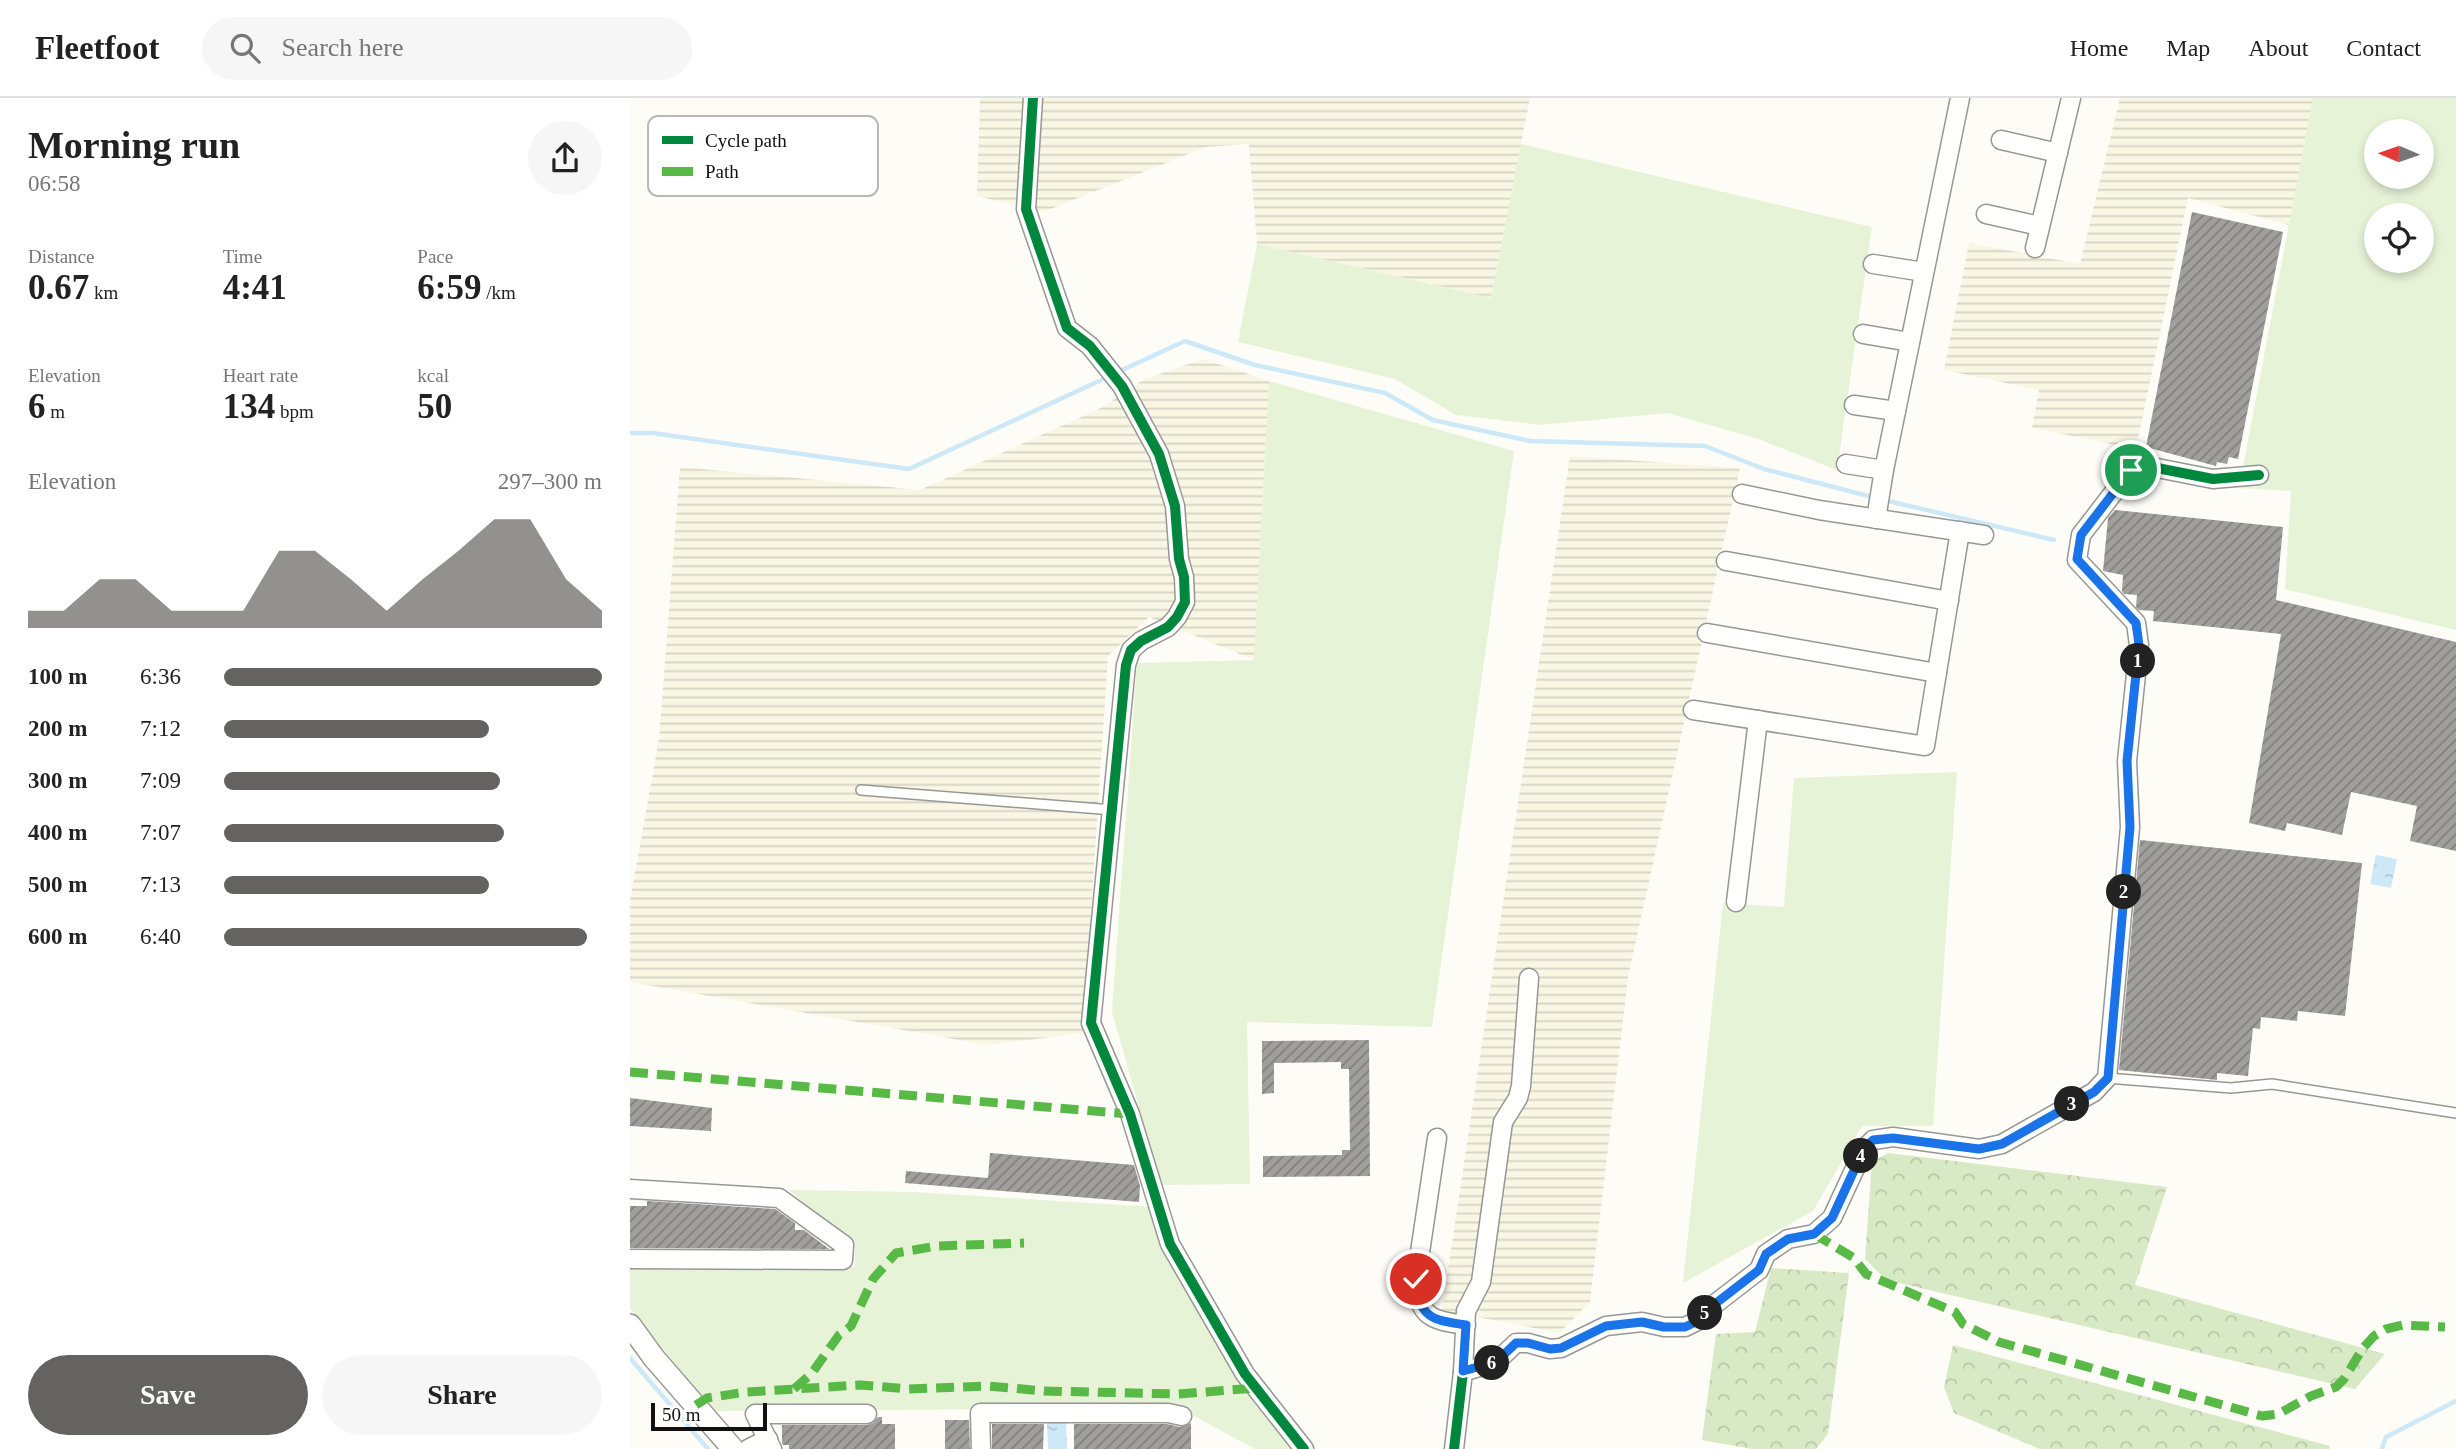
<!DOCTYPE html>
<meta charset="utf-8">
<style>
:root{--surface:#fff;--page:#f6f6f6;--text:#222;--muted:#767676;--line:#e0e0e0;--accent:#646362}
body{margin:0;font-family:"Times New Roman",serif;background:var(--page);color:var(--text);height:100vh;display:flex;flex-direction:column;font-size:26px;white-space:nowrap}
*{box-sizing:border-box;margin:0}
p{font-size:23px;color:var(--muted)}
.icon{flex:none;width:38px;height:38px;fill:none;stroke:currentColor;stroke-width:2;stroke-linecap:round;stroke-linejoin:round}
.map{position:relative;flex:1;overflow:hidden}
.details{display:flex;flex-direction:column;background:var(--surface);width:630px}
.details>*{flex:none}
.needle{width:46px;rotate:272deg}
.controls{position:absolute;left:1734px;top:21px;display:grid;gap:14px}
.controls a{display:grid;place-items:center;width:70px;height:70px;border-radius:50%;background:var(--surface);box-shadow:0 4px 10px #0003;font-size:35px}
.scale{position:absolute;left:21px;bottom:18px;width:116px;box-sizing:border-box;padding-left:7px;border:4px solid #111;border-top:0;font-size:19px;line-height:24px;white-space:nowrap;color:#111;-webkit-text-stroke:5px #fff;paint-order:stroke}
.pin{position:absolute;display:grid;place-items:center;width:60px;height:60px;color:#fff;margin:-30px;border:4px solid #fff;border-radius:50%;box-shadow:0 2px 7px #0007}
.km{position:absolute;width:35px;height:35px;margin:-18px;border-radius:50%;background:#222;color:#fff;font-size:19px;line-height:35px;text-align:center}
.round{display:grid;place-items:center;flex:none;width:74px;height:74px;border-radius:37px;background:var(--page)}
.overview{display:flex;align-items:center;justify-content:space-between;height:119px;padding:0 28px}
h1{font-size:38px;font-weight:800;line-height:52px}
.stats{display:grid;grid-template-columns:repeat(3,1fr);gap:10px;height:119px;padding:7px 28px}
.stats div{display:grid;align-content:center}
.stats b{font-size:35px;font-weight:800}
.stats small{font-size:19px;font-weight:400}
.stats p{font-size:19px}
.chart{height:196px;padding:14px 28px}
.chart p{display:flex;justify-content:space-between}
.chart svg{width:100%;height:126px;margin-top:7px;fill:var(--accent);opacity:.7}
.button{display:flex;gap:14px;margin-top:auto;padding:14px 28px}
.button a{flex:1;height:80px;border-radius:42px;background:var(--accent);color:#fff;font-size:28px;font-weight:800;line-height:80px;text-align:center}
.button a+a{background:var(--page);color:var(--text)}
ul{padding:0 28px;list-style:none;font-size:23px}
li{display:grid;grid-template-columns:112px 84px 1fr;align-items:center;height:52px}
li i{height:18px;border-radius:9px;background:var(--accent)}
header{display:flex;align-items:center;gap:42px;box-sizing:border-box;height:98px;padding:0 35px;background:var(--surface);border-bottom:2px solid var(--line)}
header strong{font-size:33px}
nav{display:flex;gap:38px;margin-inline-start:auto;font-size:24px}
.search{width:490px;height:63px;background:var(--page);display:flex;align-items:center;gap:18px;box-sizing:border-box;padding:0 24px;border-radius:38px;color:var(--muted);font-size:26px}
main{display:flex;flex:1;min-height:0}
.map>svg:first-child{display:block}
.farmland{fill:url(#farmland-rules)}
.grass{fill:#e7f3d7;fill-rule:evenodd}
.forest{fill:url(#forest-crowns)}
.water{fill:url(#water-ripples)}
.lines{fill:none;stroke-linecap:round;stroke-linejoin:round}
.stream{stroke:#cde8f7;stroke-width:4.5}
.building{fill:url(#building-hatch)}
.service-casing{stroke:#979795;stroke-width:12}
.minor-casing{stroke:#979795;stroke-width:21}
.tertiary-casing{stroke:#979795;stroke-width:24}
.service{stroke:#fffffe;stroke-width:9}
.minor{stroke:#fffffe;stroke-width:18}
.tertiary{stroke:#fffffe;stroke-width:21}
.quiet{stroke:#58b947;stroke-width:9;stroke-dasharray:18 9;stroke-linecap:butt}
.cycleway-casing{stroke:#fff;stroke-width:15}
.cycleway{stroke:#00873e;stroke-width:10}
.route-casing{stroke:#fff;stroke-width:14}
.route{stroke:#1a73e8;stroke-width:9}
.key{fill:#fff;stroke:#b8b8b8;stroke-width:2}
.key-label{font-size:19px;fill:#111}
</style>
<header>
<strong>Fleetfoot</strong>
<div class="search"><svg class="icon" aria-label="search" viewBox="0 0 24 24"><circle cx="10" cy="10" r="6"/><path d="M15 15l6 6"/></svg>Search here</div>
<nav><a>Home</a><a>Map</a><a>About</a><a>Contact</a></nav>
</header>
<main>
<section class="details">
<div class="overview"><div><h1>Morning run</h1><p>06:58</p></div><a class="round"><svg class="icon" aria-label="share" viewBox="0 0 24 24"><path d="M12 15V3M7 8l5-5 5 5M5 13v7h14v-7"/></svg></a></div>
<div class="stats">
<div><p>Distance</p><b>0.67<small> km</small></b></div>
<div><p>Time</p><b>4:41</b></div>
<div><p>Pace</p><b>6:59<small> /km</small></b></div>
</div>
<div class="stats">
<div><p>Elevation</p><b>6<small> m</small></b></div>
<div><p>Heart rate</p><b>134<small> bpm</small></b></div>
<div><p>kcal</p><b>50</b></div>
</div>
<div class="chart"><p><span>Elevation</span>297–300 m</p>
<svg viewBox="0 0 160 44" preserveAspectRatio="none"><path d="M0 44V38L10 38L20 27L30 27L40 38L50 38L60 38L70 17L80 17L90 27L100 38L110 27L120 17L130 6L140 6L150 27L160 38V44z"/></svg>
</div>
<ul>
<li><b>100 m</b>6:36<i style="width:100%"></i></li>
<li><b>200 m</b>7:12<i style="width:70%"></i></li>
<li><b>300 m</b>7:09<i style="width:73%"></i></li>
<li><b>400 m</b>7:07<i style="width:74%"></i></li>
<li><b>500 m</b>7:13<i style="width:70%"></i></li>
<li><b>600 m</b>6:40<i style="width:96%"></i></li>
</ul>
<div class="button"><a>Save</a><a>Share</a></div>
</section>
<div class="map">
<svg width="1826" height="1351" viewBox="0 0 1826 1351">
<defs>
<pattern id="farmland-rules" width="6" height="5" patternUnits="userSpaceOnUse" patternTransform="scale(1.75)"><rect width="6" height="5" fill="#f9f7e4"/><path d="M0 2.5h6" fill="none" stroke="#d4d3c3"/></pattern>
<pattern id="forest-crowns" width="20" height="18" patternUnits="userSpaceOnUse" patternTransform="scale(1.75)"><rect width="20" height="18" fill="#d8eac5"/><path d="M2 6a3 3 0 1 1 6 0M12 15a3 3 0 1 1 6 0" fill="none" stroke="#b8c8a8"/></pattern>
<pattern id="water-ripples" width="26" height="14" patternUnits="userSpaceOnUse" patternTransform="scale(1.75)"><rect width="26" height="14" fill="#cde8f7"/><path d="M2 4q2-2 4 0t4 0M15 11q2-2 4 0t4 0" fill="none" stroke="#afc6d3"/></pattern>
<pattern id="building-hatch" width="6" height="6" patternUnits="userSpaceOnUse" patternTransform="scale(1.75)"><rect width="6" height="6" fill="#a19f9c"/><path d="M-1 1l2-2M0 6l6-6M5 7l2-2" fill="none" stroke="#82807e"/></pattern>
</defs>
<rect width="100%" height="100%" fill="#fdfcf7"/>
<g class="farmland">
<polygon points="350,0 900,0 861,200 627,146 619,46 576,49 413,114 347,98"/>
<polygon points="1490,0 1683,0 1659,127 1558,100 1506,351 1402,330 1409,292 1314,272 1339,145 1450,166"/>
<polygon points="573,261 639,283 624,562 519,519 478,558 453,935 358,947 0,884 0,803 29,641 50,369 290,392 471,310 513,282"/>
<polygon points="940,358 1110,370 998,879 960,1204 929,1235 812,1212"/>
</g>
<g class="grass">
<path d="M 1683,0 L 1826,0 L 1826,532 L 1655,491 L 1661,393 L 1609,390 ZM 1746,33 L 1792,33 L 1792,79 L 1746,79 ZM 1746,117 L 1792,117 L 1792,163 L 1746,163 Z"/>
<polygon points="891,46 1242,129 1207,372 1128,341 1038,315 910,327 826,317 765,281 608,244 627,146 861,200"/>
<polygon points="639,283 884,353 802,929 617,924 620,1086 531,1087 482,914 507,565 624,562"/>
<polygon points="1327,674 1303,1028 1232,1028 1183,1113 1053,1185 1093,805 1154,809 1164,680"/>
<polygon points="159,1092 283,1094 524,1109 615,1284 662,1351 625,1351 549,1310 82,1313 0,1210 0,1166 225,1169 225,1149"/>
</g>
<g class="forest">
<polygon points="1258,1055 1537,1089 1505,1187 1755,1256 1725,1291 1256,1182 1235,1161 1242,1064"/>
<polygon points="1141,1170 1219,1175 1198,1336 1186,1351 1122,1351 1072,1342 1086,1236 1125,1234"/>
<polygon points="1323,1247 1700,1348 1699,1351 1410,1351 1324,1315 1314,1289"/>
</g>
<g class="water">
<polygon points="1746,757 1767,761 1761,790 1740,786"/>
<polygon points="417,1324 436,1324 437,1351 418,1351"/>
</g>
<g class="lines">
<g class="stream">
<polyline points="488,274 555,243 625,267 755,295 803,322 900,343 1075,348 1134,371 1246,400"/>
<polyline points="0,335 22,335 279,371 480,278"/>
<polyline points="1254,402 1424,442"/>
<polyline points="0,1260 78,1351"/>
<polyline points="1752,1351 1756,1339 1826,1303"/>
</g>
</g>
<g class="building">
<polygon points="1562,114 1653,134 1608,361 1599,359 1597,366 1587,364 1586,368 1516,349"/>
<polygon points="1485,412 1653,429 1646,502 1826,544 1826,753 1780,743 1787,708 1721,694 1712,737 1657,725 1655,733 1619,725 1651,536 1523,523 1524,513 1509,512 1506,509 1507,497 1494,496 1492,493 1493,477 1473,473 1478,420"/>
<polygon points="1510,742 1732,765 1715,918 1668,913 1667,923 1631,919 1630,931 1623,930 1618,978 1587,975 1587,982 1489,972"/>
<polygon points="739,942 740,1078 633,1079 633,1058 712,1057 712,1052 720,1052 719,971 711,971 711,964 644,965 644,995 632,996 632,943"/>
<polygon points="0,1000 82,1010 81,1033 0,1028"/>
<polygon points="360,1055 504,1067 510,1088 509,1104 275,1085 276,1073 358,1080"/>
<polygon points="17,1103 145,1111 165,1125 165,1132 174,1132 199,1151 0,1150 0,1108 17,1108"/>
<polygon points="248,1319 252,1319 252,1326 265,1326 265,1351 159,1351 159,1347 153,1347 152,1345 152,1327 237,1327 243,1325"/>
<polygon points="315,1322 339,1322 340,1351 315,1351"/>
<polygon points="561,1325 561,1351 444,1351 444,1326 537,1326 550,1329"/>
<polygon points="362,1326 414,1326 413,1351 362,1351"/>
</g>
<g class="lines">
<g class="service-casing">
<g id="service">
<polyline points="231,692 483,712"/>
<polyline points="1477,980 1601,990 1642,986 1826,1015"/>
</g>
</g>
<g class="minor-casing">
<g id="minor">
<polyline points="403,0 396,111 437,230 460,248 492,288 529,356 545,408 549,461 554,479 555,504 547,519 538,529 511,543 501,552 496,567 461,925 500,1016 540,1146 615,1276 674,1351"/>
<polyline points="1371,42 1428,55"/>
<polyline points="1356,116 1410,128"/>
<polyline points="1405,150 1441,0"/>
<polyline points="1243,166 1294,174"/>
<polyline points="1233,236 1280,244"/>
<polyline points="1224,307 1266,313"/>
<polyline points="1216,366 1254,372"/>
<polyline points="1112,396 1189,412 1354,437"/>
<polyline points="1246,421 1254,372 1330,0"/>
<polyline points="1096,463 1319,503"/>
<polyline points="1077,535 1307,575"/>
<polyline points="1063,612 1295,648 1330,433"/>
<polyline points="1106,804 1128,622"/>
<path d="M 807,1040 L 786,1181 C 789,1220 801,1222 836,1227"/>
<polyline points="0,1091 149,1100 214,1147 213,1162 0,1161"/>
<polyline points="833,1274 836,1213 851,1184 873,1024 888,1000 891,988 899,880"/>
<polyline points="118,1351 138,1341"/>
<polyline points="142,1351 125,1316 237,1316"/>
<polyline points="351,1351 350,1315 538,1315 552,1318"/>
<polyline points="824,1351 833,1274 866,1264 886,1245 898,1245 920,1251 931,1250 976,1228 1012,1224 1034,1229 1055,1229 1067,1223 1081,1209 1129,1172 1136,1156 1158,1141 1184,1136 1202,1120 1234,1051 1243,1042 1263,1039 1349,1051 1372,1046 1464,994 1477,980 1500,729 1497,663 1509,547 1506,525 1447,462 1451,437 1501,372 1517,368 1583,381 1629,377"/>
</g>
</g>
<g class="tertiary-casing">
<polyline id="tertiary" points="0,1227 24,1260 103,1351"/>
</g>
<use href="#service" class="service"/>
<use href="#minor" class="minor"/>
<use href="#tertiary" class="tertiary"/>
<g class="quiet">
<polyline points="0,974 500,1016"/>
<polyline points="1184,1136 1224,1160 1236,1176 1325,1214 1333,1226 1369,1244 1632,1318 1648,1316 1681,1298 1706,1289 1714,1281 1733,1250 1744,1238 1756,1231 1773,1227 1815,1229"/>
<polyline points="164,1291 182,1275 209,1237 221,1228 243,1181 266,1155 307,1148 394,1145"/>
<polyline points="66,1307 77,1300 116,1294 230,1287 278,1291 358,1288 414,1293 548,1296 627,1290"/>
</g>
<g class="cycleway-casing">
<g id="cycleway">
<polyline points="403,0 396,111 437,230 460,248 492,288 529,356 545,408 549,461 554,479 555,504 547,519 538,529 511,543 501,552 496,567 461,925 500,1016 540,1146 615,1276 674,1351"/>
<polyline points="824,1351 833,1274 866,1264 886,1245 898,1245 920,1251 931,1250 976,1228 1012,1224 1034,1229 1055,1229 1067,1223 1081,1209 1129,1172 1136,1156 1158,1141 1184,1136 1202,1120 1234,1051 1243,1042 1263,1039 1349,1051 1372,1046 1464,994 1477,980 1500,729 1497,663 1509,547 1506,525 1447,462 1451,437 1501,372 1517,368 1583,381 1629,377"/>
</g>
</g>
<use href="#cycleway" class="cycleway"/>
</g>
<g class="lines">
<g class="route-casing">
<path id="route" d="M 786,1181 C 789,1220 801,1222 836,1227 L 833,1273 L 866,1264 L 886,1245 L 898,1245 L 920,1251 L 931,1250 L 976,1228 L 1012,1224 L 1034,1229 L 1055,1229 L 1068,1223 L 1081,1209 L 1129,1172 L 1136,1156 L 1158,1141 L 1184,1136 L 1202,1120 L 1234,1051 L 1243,1042 L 1263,1040 L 1349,1051 L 1372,1046 L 1464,994 L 1478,980 L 1500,729 L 1497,663 L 1509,547 L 1506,525 L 1447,461 L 1451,437 L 1501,372"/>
</g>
<use href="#route" class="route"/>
</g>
<rect x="18" y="18" width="230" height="80" rx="10" class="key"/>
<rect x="32" y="38" width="31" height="8" fill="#00873e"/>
<rect x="32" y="69" width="31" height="9" fill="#58b947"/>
<g class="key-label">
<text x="75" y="49">Cycle path</text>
<text x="75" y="80">Path</text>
</g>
</svg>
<div class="controls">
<a><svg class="needle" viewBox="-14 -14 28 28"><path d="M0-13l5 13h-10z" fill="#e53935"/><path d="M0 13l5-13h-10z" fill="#767676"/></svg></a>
<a><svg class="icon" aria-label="locate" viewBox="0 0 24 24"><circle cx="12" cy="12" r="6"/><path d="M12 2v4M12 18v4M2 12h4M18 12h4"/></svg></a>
</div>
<div class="scale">50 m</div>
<div class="pin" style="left:1501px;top:372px;background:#1e9e55"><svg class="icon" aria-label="arrive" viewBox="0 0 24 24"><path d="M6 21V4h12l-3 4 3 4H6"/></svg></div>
<div class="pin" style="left:786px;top:1181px;background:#d93025"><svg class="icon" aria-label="check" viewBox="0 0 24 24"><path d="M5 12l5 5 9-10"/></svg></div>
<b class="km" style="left:1508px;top:563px">1</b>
<b class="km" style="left:1494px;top:794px">2</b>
<b class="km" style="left:1442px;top:1006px">3</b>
<b class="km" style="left:1231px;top:1058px">4</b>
<b class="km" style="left:1075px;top:1215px">5</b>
<b class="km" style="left:862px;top:1265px">6</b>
</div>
</main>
